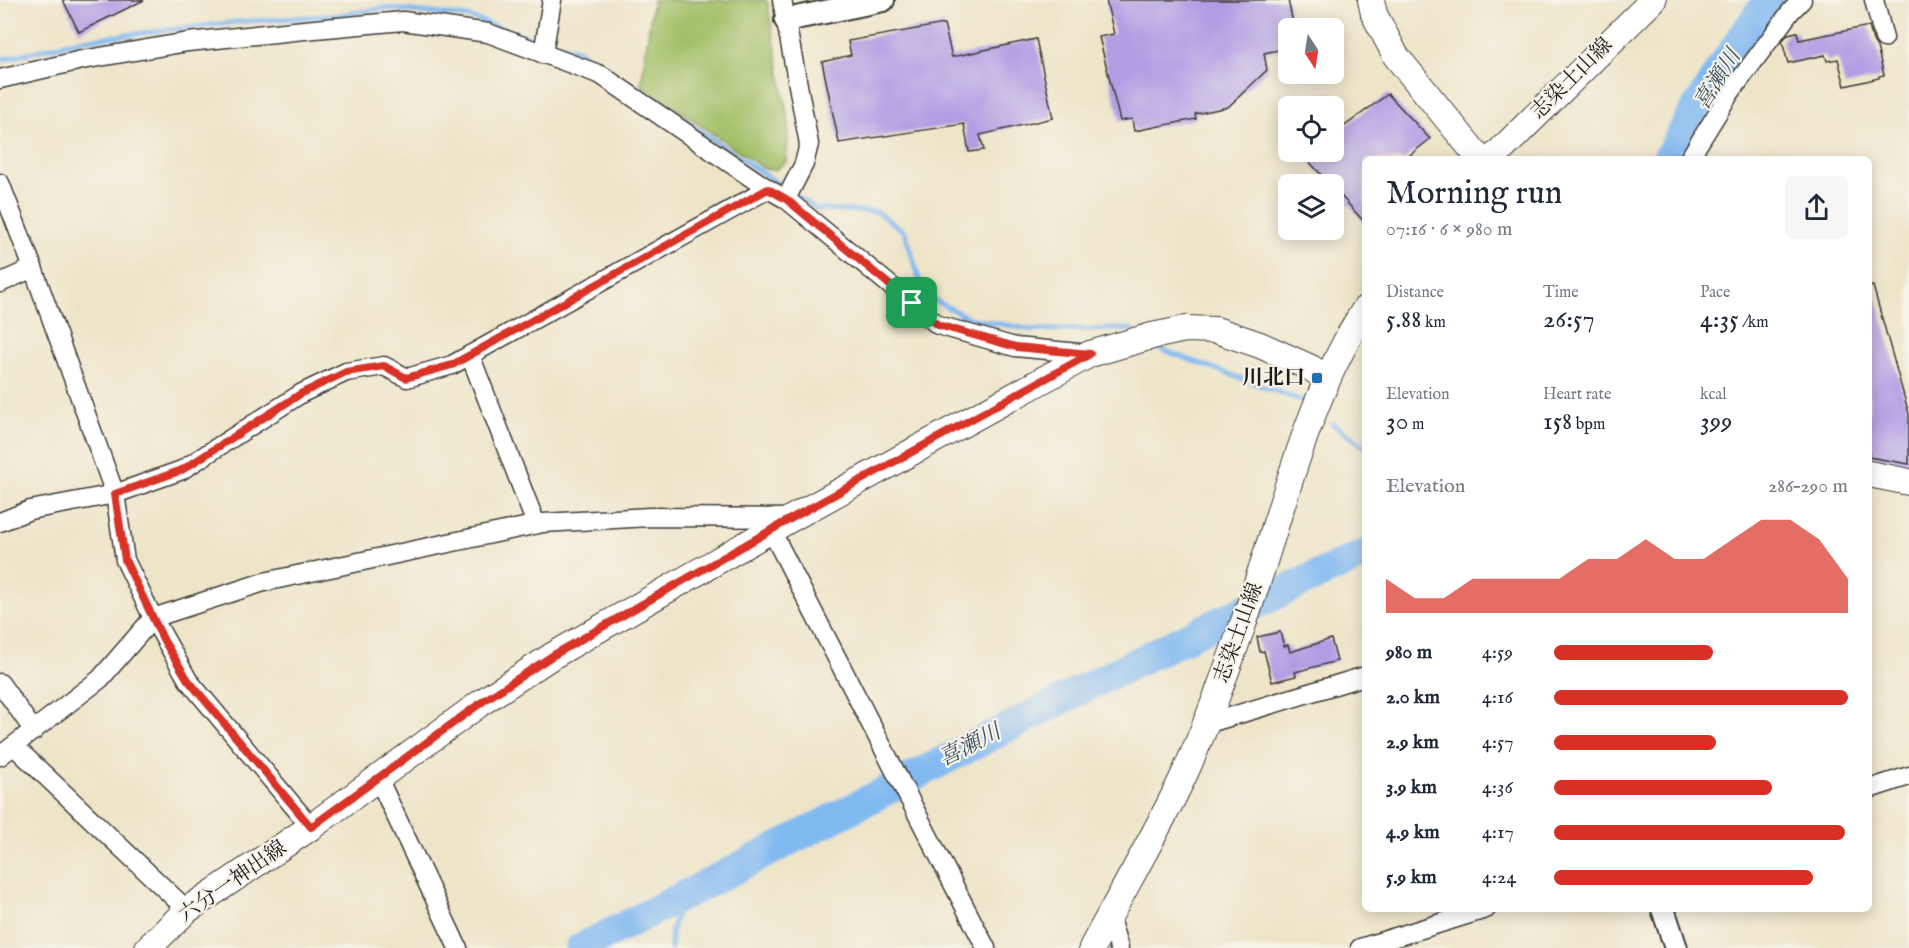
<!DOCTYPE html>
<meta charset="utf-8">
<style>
:root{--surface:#fff;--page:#f6f6f7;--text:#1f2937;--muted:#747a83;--accent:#d93025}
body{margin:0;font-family:"IM FELL English","Noto Serif JP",serif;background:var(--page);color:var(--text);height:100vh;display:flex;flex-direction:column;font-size:22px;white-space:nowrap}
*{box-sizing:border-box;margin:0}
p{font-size:20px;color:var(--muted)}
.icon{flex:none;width:33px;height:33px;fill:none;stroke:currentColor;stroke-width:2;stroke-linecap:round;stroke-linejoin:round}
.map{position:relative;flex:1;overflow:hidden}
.panel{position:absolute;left:1362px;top:156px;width:510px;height:756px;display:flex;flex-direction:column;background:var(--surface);border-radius:9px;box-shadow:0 3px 15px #0003}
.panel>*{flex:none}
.needle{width:39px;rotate:168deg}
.fabs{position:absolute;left:1278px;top:18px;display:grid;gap:12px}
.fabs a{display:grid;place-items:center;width:66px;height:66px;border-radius:9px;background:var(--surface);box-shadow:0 3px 15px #0003;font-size:30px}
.pin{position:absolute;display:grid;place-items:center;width:51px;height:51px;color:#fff;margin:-26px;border-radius:12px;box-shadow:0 3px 9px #0006}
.round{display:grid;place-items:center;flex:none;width:63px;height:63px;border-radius:9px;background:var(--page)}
.overview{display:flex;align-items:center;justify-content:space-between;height:102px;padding:0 24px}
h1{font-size:33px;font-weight:600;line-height:45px}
.metrics{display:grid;grid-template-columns:repeat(3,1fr);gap:9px;height:102px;padding:6px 24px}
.metrics div{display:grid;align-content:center}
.metrics b{font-size:26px;font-weight:600}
.metrics small{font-size:16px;font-weight:400}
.metrics p{font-size:16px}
.chart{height:168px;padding:12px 24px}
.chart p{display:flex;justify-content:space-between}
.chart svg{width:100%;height:108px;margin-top:6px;fill:var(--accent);opacity:.7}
ul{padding:0 24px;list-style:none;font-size:20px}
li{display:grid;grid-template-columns:96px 72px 1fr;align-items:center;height:45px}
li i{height:15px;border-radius:8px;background:var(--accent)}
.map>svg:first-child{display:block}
.green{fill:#a2bf66;stroke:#5f6e41;stroke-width:1.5}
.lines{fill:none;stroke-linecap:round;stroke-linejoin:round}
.stream{stroke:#81b9f1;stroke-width:5}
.river{stroke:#81b9f1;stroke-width:30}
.building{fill:#b09de4}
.minor-casing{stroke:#3c3a36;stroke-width:21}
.tertiary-casing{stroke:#3c3a36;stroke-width:26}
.secondary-casing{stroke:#3c3a36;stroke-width:28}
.minor{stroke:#fff;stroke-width:18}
.tertiary{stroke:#fff;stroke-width:22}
.secondary{stroke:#fff;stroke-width:26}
.route-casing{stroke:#fff;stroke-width:12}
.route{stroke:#d93025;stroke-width:8}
.poi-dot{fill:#1f6fb2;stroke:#f7f3e8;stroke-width:2}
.labels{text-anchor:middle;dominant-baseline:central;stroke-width:4.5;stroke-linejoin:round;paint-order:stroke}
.street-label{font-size:21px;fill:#1c1c1c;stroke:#f7f3e8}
.poi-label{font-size:21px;font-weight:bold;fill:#1c1c1c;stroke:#f7f3e8;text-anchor:end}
.water-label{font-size:22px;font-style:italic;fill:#3f5367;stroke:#f7f3e8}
</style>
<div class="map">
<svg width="1909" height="948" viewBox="0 0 1909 948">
<rect width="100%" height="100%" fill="#f7f3e8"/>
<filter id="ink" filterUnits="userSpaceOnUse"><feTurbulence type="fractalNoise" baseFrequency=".0167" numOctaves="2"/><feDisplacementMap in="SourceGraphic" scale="12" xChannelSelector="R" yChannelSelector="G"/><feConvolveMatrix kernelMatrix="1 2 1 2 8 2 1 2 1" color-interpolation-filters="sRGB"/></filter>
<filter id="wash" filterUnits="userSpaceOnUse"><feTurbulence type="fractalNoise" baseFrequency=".008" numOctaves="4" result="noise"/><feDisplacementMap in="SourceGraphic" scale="24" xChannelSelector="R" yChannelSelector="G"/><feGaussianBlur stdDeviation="1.35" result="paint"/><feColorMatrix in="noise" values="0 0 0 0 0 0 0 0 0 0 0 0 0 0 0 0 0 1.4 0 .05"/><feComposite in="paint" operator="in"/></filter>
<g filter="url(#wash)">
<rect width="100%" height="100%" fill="#eee5c9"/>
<polygon class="green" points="653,0 767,0 789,124 786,162 775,170 765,169 641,85"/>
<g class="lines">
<g class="stream">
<polyline points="0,60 81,40 237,22 338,15 385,8 469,17 530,38 577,50 605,68"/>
<polyline points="630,84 816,209 877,212 905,232 924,295 969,318 1033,330 1131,329 1133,331"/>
<polyline points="1152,346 1303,401"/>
<polyline points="1333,424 1365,447"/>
<polyline points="671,948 671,933 681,898"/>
</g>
<g class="river">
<path d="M 1667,159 C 1697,104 1731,51 1768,0"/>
<path d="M 580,948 C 842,818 1097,673 1365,554"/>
</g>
</g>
<g id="blocks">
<g class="building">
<polygon points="63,0 144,0 79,32"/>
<polygon points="1106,0 1288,0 1294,28 1288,28 1288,48 1264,53 1267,70 1228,107 1195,114 1196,119 1134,131 1132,119 1120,121 1099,37 1114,34"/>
<polygon points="944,24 952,57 1036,39 1053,118 980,135 984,150 969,152 964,124 839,143 822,62 851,55 848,41"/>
<polygon points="1869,26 1873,41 1877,47 1884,75 1879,76 1879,78 1845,86 1838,59 1827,61 1825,55 1788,63 1782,41 1788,34 1797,32 1799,40"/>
<polygon points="1388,94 1430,139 1405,159 1365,159 1365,223 1334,188 1334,184 1330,184 1300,152 1334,152 1334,134"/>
<polygon points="1873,286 1909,414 1909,464 1869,457 1869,287"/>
<polygon points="1280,632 1284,646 1288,645 1290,652 1331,639 1337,661 1295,672 1296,676 1272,682 1264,651 1260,652 1257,637"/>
</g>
</g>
</g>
<g filter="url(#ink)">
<use href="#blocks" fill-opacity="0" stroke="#3c3a36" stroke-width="1.5"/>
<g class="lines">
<g class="minor-casing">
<g id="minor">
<polyline points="782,0 809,144 804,164 786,199"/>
<polyline points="1874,0 1884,38"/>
<polyline points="543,54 552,0"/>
<polyline points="0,79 82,60 188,42 304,30 403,21 488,33 601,75 768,189 786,199 938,325 1015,347 1090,354"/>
<polyline points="1689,159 1730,93 1791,11 1802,0"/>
<polyline points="0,183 33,268 115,494 125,560 153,618 188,680 311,827"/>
<polyline points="0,283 33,268"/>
<polyline points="470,355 536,524"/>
<polyline points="0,522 30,510 115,494 182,470 302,393 346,372 384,366 407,378 452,365 768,189"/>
<polyline points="771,530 986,948"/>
<polyline points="0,683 34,731"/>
<polyline points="1206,724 1365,676"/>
<polyline points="14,746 187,910"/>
<polyline points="0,756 100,679 153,618 264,582 543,523 650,517 790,518"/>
<polyline points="378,778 458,948"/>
<polyline points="1869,789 1909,776"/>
<polyline points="1109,915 1119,948"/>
<polyline points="1360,948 1486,909"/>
</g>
</g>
<g class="tertiary-casing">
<g id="tertiary">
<polyline points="786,20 883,0"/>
<polyline points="1663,909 1676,948"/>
</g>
</g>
<g class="secondary-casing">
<g id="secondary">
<polyline points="1371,0 1374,14 1396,56 1480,159"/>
<polyline points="1492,159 1653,0"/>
<polyline points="1869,474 1909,482"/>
<polyline points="148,948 187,910 311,827 482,702 552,656 792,518 1090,354 1152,336 1186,329 1216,330 1260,345 1311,368 1327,379"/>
<path d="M 1092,948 C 1123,890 1156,834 1184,775 C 1206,727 1224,677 1242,627 C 1281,520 1303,406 1365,309"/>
</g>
</g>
<use href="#minor" class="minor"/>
<use href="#tertiary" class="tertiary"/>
<use href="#secondary" class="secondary"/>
</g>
</g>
<g class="lines" filter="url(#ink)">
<g class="route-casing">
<polygon id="route" points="768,189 786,199 938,325 1016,347 1090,354 792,518 552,656 482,702 311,827 188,680 164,641 125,560 115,494 182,470 302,393 346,372 384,366 406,378 452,365"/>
</g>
<use href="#route" class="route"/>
</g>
<rect class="poi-dot" x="1311" y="372" width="12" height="12" rx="3"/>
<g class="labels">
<g class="street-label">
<text transform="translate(1572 79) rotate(-45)">志染土山線</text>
<text transform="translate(1239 633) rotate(-70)">志染土山線</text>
<text transform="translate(233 882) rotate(-35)">六分一神出線</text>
</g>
<g class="poi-label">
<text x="1305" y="378">川北口</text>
</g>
<g class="water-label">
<text transform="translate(1718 80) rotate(-58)">喜瀬川</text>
<text transform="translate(970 746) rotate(-27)">喜瀬川</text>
</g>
</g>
</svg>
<div class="fabs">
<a><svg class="needle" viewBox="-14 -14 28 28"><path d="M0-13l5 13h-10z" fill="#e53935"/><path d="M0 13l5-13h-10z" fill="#747a83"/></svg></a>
<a><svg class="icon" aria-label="locate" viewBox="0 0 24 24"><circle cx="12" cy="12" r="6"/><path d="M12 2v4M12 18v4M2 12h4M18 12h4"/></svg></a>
<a><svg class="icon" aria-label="layers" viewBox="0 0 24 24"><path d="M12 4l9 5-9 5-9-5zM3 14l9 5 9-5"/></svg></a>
</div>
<div class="pin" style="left:912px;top:303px;background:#1e9e55"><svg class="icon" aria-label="arrive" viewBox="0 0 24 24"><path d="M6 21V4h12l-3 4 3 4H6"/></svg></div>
<section class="panel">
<div class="overview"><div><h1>Morning run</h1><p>07:16 · 6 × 980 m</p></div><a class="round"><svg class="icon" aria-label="share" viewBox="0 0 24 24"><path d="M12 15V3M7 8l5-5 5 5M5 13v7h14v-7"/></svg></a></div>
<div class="metrics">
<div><p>Distance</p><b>5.88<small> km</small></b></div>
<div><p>Time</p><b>26:57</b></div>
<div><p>Pace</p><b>4:35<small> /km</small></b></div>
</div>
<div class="metrics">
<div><p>Elevation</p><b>30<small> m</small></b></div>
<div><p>Heart rate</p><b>158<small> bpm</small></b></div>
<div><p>kcal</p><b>399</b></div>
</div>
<div class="chart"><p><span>Elevation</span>286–290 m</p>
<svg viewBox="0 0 160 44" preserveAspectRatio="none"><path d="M0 44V30L10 38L20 38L30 30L40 30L50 30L60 30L70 22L80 22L90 14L100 22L110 22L120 14L130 6L140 6L150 14L160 30V44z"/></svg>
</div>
<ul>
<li><b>980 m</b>4:59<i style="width:54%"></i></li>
<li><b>2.0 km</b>4:16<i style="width:100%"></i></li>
<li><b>2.9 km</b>4:57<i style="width:55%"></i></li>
<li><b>3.9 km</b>4:36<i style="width:74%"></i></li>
<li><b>4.9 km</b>4:17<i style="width:99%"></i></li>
<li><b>5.9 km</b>4:24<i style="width:88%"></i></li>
</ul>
</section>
</div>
